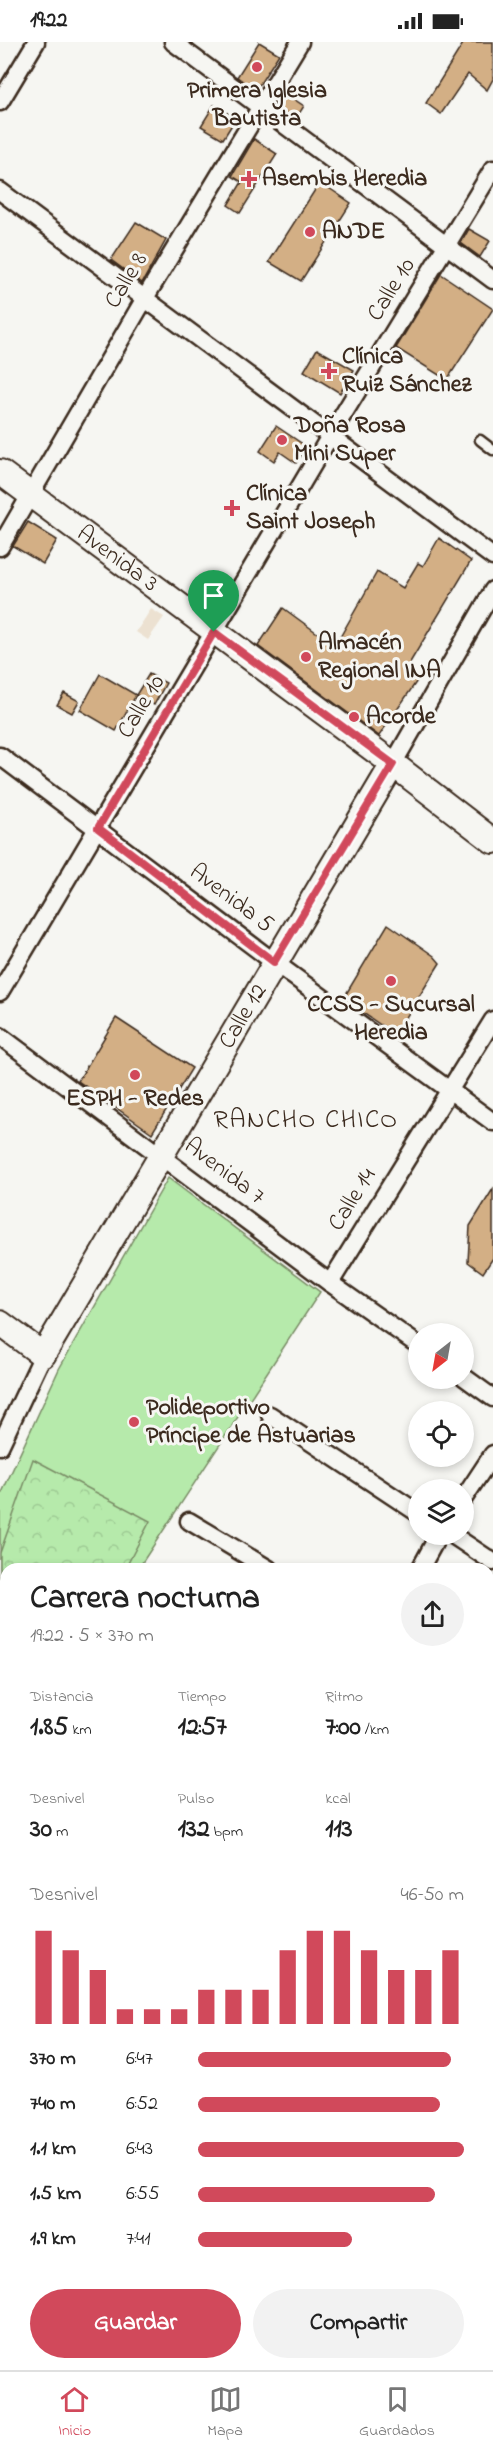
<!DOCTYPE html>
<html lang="es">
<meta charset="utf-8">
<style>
:root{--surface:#fff;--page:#f2f2f2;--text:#222;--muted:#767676;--line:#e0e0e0;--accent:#d1495b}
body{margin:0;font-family:"Indie Flower",sans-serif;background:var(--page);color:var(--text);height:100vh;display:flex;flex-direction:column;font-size:22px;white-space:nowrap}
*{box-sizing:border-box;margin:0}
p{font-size:20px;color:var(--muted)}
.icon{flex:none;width:33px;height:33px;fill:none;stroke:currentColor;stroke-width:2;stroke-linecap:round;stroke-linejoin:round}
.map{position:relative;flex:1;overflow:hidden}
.sheet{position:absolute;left:0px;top:1521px;width:494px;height:807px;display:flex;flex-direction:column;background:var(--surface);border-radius:18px 18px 0 0;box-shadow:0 3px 9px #0003}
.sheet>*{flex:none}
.needle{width:39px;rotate:211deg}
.fabs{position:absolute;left:408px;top:1281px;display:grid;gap:12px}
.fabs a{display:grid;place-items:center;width:66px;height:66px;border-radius:50%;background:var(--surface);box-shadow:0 3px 9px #0003;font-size:30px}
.pin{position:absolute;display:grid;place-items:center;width:51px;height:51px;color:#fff;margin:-62px -26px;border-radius:50% 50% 50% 0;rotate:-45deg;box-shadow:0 0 6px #0007}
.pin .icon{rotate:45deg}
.round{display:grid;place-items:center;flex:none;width:63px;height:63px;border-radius:32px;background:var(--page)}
.overview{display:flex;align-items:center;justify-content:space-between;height:102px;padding:0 30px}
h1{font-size:33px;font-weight:700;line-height:45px}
.figures{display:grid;grid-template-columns:repeat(3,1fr);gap:9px;height:102px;padding:6px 30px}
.figures div{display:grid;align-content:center}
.figures b{font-size:26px;font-weight:700}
.figures small{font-size:16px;font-weight:400}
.figures p{font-size:16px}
.chart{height:168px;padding:12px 30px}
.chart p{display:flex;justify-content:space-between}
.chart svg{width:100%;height:108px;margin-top:6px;stroke:var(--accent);stroke-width:6}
.button{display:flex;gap:12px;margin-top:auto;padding:12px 30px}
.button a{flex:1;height:69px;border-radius:36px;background:var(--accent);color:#fff;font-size:24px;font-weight:700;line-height:69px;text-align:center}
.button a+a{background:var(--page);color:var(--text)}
ul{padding:0 30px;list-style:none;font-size:20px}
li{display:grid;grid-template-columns:96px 72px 1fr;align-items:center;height:45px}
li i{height:15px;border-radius:8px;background:var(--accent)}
.status{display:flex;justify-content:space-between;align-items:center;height:42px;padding:0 30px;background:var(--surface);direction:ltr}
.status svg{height:16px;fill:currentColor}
.menu{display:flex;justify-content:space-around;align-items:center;height:84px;border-top:2px solid var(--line);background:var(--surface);font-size:16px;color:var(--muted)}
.menu a{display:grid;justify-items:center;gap:3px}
.menu .selected{color:var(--accent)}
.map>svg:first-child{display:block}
.built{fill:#ece1d1}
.grass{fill:#b6eaab;stroke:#788a64;stroke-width:1.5}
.park{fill:url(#park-crowns);stroke:#788a64;stroke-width:1.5}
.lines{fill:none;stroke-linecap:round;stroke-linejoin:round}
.river{stroke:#82c3e2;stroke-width:28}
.building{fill:#d3af85;stroke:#3b2a1e;stroke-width:1.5}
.lane-casing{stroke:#3b2a1e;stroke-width:13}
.street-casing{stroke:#3b2a1e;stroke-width:21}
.secondary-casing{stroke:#3b2a1e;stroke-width:28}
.lane{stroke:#f6f6f2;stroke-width:8}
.street{stroke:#f6f6f2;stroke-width:16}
.secondary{stroke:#f6f6f2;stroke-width:24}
.route-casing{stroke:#fff;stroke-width:12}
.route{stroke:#d1495b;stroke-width:8}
.poi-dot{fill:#d1495b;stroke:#f6f6f2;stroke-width:2}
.labels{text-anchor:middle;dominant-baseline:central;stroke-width:6;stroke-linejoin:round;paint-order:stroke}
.poi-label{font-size:24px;font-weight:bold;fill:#3b2a1e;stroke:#f6f6f2;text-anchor:start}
.street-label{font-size:24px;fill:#3b2a1e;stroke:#f6f6f2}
.neighbourhood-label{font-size:26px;letter-spacing:1.5px;fill:#3b2a1e;stroke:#f6f6f2}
</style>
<div class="status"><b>19:22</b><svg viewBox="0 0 49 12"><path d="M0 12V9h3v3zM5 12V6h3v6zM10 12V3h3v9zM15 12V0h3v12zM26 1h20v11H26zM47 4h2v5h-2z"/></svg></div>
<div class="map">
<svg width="493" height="2328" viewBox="0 0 493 2328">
<defs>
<pattern id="park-crowns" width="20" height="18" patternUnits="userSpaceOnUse" patternTransform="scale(1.5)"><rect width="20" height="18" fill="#b6eaab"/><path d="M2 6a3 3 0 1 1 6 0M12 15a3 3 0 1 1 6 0" fill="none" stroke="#9dc993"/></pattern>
</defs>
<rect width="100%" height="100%" fill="#f6f6f2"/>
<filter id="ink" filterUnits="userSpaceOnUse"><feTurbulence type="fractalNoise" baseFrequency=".0167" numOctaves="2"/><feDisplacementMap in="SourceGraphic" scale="12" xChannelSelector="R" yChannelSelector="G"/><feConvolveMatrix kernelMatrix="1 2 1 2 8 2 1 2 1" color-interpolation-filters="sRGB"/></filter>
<g filter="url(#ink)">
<polygon class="built" points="151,567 164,575 148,598 136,590"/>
<polygon class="grass" points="168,1136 320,1250 138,1527 6,1527 6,1609 0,1609 0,1455 59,1327"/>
<polygon class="park" points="33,1417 150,1479 125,1527 6,1527 6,1533 0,1526 0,1511"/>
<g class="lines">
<g class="river">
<polyline points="0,1625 6,1625"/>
<polyline points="488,1628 493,1627"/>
</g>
</g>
<g class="building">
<polygon points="259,0 279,12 256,48 237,35"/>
<polygon points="464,0 493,0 493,37 487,48 468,32 441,72 426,61"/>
<polygon points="283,50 304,64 295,78 275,63"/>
<polygon points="214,63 232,74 233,81 223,97 201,84"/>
<polygon points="254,97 277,112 240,171 228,163 242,140 232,134"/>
<polygon points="320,140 351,161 301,239 269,220"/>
<polygon points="136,180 166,198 142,241 111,218"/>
<polygon points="469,187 490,199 480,215 461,201"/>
<polygon points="441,232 493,267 447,338 396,306"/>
<polygon points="317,307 354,328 340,351 304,329"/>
<polygon points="276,384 307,405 296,421 280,410 274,419 260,409"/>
<polygon points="28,480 57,498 43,522 13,504"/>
<polygon points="439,496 471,519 406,627 419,636 379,694 258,604 283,566 335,604 377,530 403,546 418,521 423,524"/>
<polygon points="100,632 136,653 116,689 80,668"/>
<polygon points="149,632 166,641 154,663 136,653"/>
<polygon points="64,651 79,659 72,671 57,663"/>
<polygon points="388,882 434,914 440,921 395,993 343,957"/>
<polygon points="116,976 192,1026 152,1091 78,1039"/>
<polygon points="493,1147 493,1216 483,1231 468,1220 470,1184"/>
</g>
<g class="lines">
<g class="lane-casing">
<polyline id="lane" points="480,398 493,408"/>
</g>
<g class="street-casing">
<g id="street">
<polyline points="173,0 493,238"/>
<polyline points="0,60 36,0"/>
<polyline points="0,149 493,515"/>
<polyline points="0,505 145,256 300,0"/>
<polyline points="0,714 274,920 493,1080"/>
<polyline points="393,722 493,548"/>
<polyline points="0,950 330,394 493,127"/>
<polyline points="0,994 330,1241 418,1303"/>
<polyline points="330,1241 493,978"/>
<polyline points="464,1335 493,1356"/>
<polyline points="270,1373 418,1471"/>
<polyline points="0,1404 43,1313"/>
<polyline points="464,1456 493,1412"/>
<polyline points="189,1479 269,1527"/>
<polyline points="451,1492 493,1520"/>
<polyline points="420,1527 439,1492"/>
<polyline points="0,1709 6,1708"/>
<polyline points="488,1714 493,1712"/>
<polyline points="488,1982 493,1958"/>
<polyline points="488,2080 493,2082"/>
<polyline points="0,2114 6,2116"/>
<polyline points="0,2252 6,2255"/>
<polyline points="412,2322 430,2328"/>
<polyline points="1,2328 6,2307"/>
<polyline points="222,2328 224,2322"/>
</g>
</g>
<g class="secondary-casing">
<g id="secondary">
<path id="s1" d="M 0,430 L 393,722 L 493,799"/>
<path id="s2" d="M 0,1281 L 43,1313 L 393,722"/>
</g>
</g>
<use href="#lane" class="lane"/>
<use href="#street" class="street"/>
<use href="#secondary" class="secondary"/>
</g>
</g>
<g class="lines" filter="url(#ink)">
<g class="route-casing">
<polygon id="route" points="214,590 393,722 274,920 98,786"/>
</g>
<use href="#route" class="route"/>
</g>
<g class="poi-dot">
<circle cx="257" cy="25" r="6"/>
<path d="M246 128h6v6h6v6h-6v6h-6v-6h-6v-6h6z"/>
<circle cx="310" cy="190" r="6"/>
<path d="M326 320h6v6h6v6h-6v6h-6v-6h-6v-6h6z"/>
<circle cx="282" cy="398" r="6"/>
<path d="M229 457h6v6h6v6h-6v6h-6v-6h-6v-6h6z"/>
<circle cx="306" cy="615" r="6"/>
<circle cx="354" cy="675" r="6"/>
<circle cx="391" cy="939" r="6"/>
<circle cx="135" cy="1033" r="6"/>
<circle cx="134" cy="1380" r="6"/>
</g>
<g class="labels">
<g class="poi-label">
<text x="257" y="49" text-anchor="middle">Primera Iglesia<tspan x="257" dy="28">Bautista</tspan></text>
<text x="262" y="137">Asembis Heredia</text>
<text x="322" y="190">ANDE</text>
<text x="342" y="315">Clínica<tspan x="342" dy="28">Ruiz Sánchez</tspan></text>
<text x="294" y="384">Doña Rosa<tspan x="294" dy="28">Mini Super</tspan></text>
<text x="246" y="452">Clínica<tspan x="246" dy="28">Saint Joseph</tspan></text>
<text x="318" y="601">Almacén<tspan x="318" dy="28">Regional INA</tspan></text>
<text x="366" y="675">Acorde</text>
<text x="391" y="963" text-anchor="middle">CCSS - Sucursal<tspan x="391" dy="28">Heredia</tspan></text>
<text x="135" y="1057" text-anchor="middle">ESPH - Redes</text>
<text x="146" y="1366">Polideportivo<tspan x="146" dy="28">Príncipe de Astuarias</tspan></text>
</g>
<g class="street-label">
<text transform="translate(127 239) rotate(-59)">Calle 8</text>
<text transform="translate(392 248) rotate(-58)">Calle 10</text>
<text stroke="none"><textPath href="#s1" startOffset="146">Avenida 3</textPath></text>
<text transform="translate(142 665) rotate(-59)">Calle 10</text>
<text transform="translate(231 857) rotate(37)">Avenida 5</text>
<text stroke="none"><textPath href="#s2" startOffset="447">Calle 12</textPath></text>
<text transform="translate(224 1130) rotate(37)">Avenida 7</text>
<text transform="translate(353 1158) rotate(-58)">Calle 14</text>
</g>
<g class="neighbourhood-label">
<text x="306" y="1079">RANCHO CHICO</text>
</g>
</g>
</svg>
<div class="fabs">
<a><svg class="needle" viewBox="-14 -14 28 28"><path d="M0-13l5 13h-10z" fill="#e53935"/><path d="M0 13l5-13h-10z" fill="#767676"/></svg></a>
<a><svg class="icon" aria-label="locate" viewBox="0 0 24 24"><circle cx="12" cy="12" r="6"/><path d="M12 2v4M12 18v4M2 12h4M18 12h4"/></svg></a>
<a><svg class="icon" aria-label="layers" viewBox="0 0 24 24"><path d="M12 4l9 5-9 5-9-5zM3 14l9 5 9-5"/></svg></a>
</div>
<div class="pin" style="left:214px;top:590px;background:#1e9e55"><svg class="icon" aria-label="arrive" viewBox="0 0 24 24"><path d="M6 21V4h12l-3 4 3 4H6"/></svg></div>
<section class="sheet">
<div class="overview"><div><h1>Carrera nocturna</h1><p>19:22 · 5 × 370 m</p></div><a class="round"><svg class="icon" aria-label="share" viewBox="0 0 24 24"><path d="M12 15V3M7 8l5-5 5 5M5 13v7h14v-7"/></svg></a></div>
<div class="figures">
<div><p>Distancia</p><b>1.85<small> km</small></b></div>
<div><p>Tiempo</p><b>12:57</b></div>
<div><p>Ritmo</p><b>7:00<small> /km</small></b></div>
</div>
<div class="figures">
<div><p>Desnivel</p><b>30<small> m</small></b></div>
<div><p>Pulso</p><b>132<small> bpm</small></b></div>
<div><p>kcal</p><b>113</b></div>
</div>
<div class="chart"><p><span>Desnivel</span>46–50 m</p>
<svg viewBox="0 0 160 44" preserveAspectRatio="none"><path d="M5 44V6M15 44V14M25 44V22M35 44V38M45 44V38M55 44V38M65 44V30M75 44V30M85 44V30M95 44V14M105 44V6M115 44V6M125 44V14M135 44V22M145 44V22M155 44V14"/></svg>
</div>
<ul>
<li><b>370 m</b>6:47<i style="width:95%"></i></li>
<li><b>740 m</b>6:52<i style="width:91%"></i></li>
<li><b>1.1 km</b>6:43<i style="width:100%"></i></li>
<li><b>1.5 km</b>6:55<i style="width:89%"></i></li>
<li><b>1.9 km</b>7:41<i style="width:58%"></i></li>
</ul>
<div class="button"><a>Guardar</a><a>Compartir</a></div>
</section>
</div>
<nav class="menu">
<a class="selected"><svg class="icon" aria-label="home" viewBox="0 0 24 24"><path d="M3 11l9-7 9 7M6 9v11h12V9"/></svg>Inicio</a>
<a><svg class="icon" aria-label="map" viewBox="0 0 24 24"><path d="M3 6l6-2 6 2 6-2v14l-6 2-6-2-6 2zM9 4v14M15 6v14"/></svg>Mapa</a>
<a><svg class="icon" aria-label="saved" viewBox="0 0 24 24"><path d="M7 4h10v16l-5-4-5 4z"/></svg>Guardados</a>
</nav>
